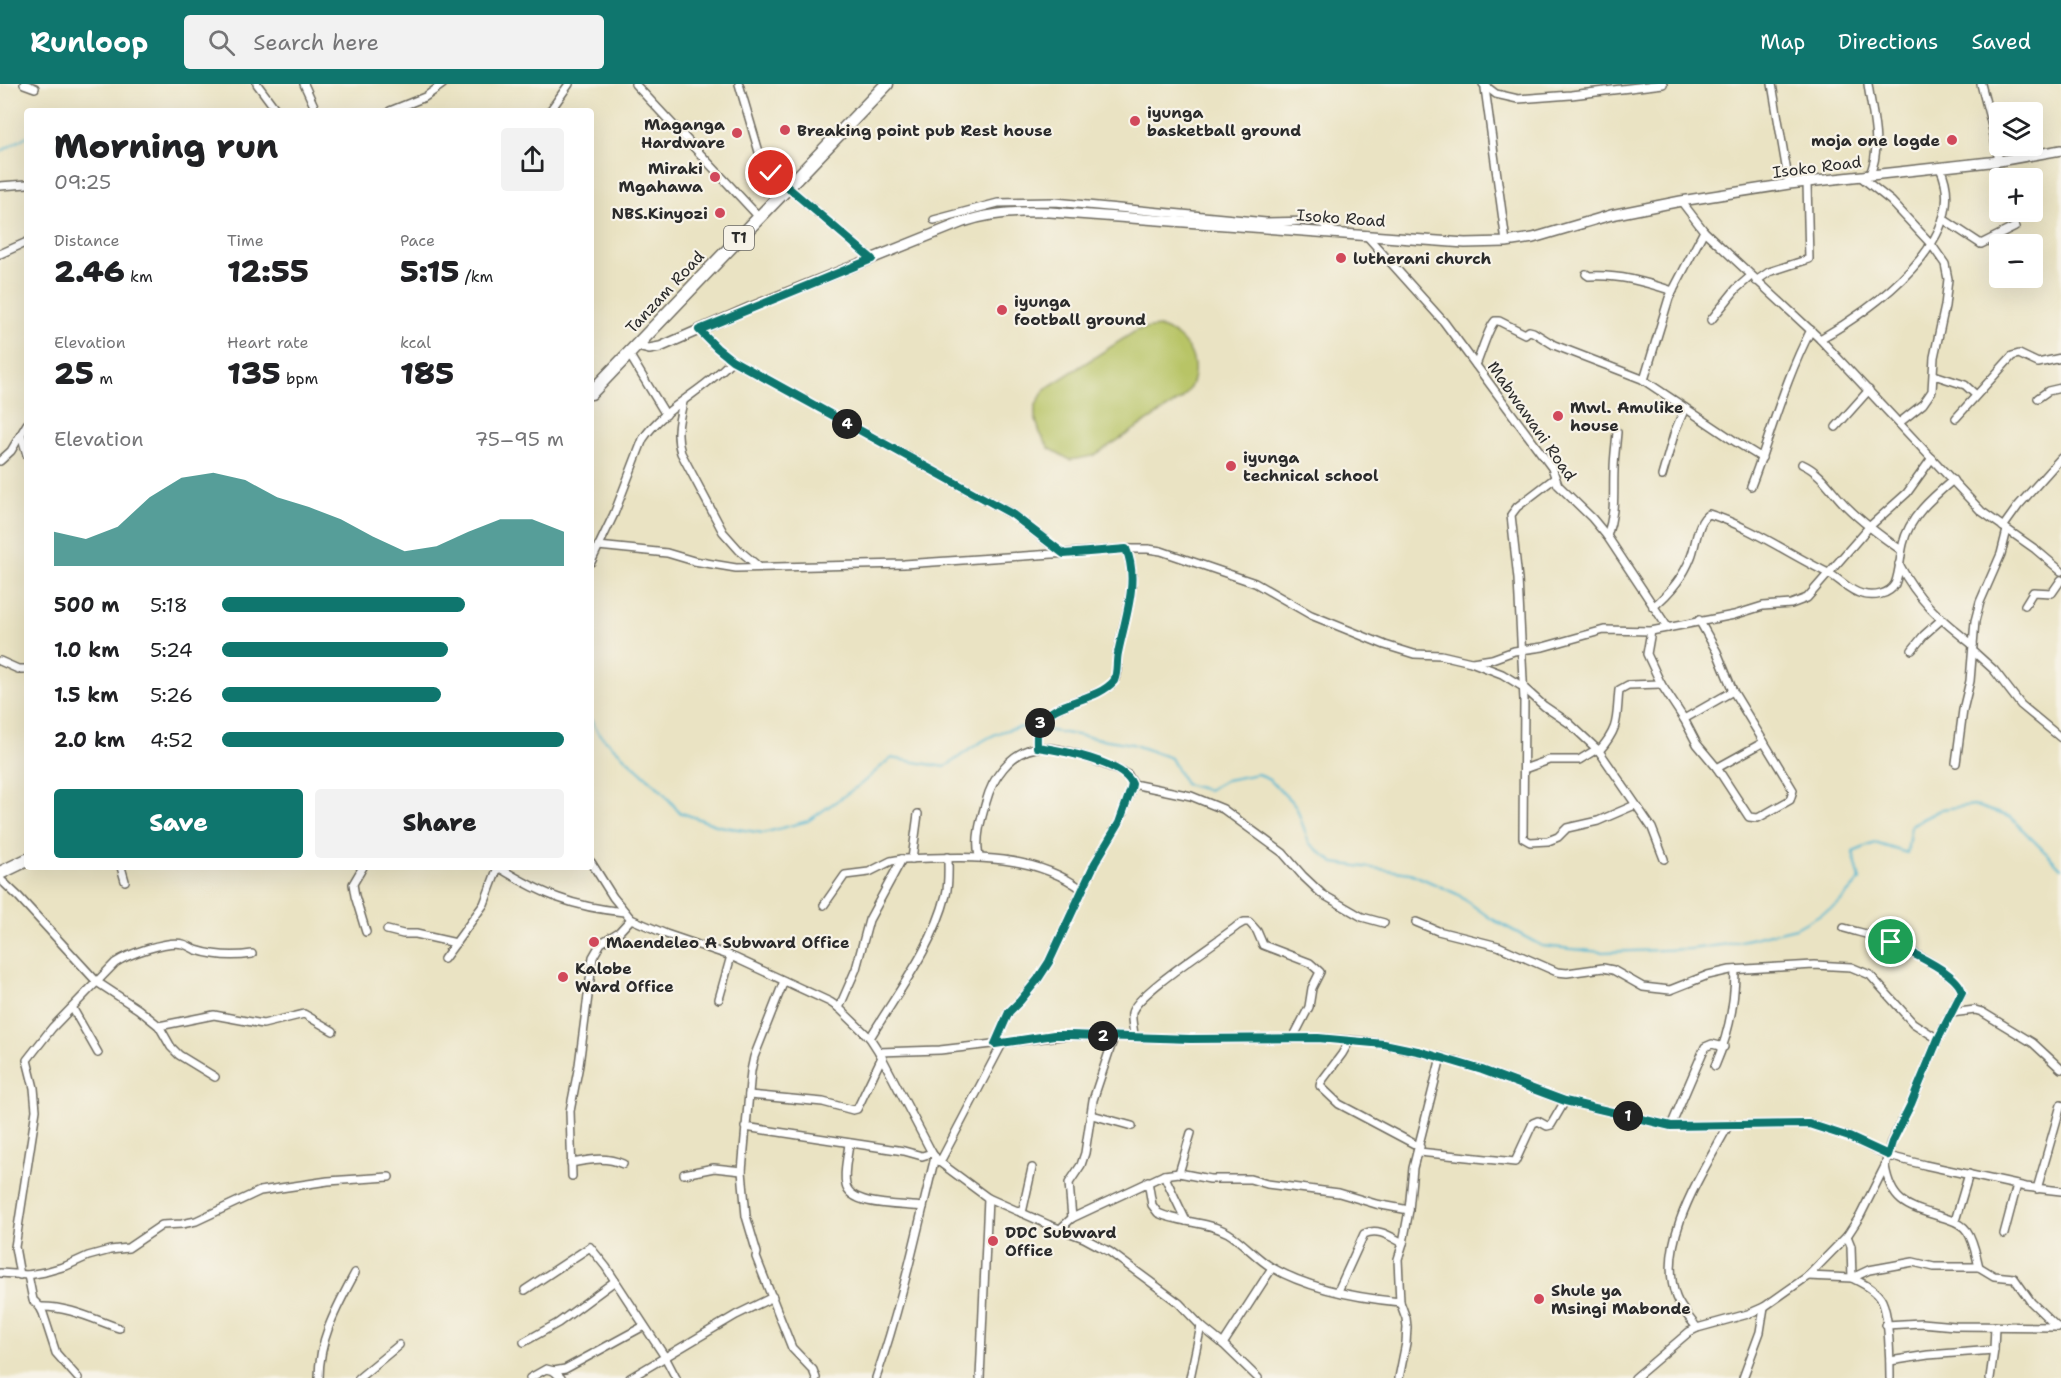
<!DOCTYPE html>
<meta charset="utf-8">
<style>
:root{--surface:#fff;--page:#f2f2f2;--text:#202124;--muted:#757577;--accent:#0f766e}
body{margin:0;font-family:"Shantell Sans",sans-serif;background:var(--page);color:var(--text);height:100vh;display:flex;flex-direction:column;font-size:22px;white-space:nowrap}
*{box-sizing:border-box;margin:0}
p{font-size:20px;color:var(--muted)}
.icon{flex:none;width:33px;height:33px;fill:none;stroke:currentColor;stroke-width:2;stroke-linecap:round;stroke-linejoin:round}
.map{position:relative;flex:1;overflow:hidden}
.details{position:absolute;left:24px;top:24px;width:570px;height:762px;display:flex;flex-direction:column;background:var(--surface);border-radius:6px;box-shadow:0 6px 24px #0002}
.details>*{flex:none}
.fabs{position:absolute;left:1989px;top:18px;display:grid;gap:12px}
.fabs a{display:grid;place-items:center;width:54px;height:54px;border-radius:6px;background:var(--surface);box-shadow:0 6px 24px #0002;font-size:30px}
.pin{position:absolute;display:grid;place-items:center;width:51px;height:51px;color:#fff;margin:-26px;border:3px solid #fff;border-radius:50%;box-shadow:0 2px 6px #0007}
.km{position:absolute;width:30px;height:30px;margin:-15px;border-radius:50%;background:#222;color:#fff;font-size:16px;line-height:30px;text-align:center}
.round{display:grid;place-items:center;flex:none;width:63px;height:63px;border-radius:6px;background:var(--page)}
.summary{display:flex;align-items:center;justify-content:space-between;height:102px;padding:0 30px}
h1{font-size:33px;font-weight:800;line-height:45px}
.metrics{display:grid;grid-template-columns:repeat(3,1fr);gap:9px;height:102px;padding:6px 30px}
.metrics div{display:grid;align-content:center}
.metrics b{font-size:30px;font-weight:800}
.metrics small{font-size:16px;font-weight:400}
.metrics p{font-size:16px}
.chart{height:168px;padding:12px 30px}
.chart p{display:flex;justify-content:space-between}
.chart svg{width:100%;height:108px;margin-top:6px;fill:var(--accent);opacity:.7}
.action{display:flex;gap:12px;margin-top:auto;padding:12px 30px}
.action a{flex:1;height:69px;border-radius:6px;background:var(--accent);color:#fff;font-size:24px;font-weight:800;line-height:69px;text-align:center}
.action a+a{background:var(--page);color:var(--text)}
ul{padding:0 30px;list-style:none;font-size:20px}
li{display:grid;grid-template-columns:96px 72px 1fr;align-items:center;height:45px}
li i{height:15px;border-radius:8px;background:var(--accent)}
header{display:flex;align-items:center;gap:36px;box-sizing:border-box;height:84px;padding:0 30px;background:var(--accent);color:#fff}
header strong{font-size:28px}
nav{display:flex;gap:33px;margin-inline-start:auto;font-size:21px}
.search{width:420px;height:54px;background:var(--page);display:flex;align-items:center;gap:15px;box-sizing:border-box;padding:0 21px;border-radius:6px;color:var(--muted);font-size:22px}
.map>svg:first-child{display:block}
.green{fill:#b8c466;stroke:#727848;stroke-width:1.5}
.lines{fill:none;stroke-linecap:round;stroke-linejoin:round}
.stream{stroke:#52b6d1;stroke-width:2}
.street-casing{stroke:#6e6b60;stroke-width:10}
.secondary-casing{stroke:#6e6b60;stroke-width:12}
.highway-casing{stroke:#6e6b60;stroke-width:15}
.street{stroke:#fff;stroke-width:7}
.secondary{stroke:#fff;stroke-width:9}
.highway{stroke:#fff;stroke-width:12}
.route-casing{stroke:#fff;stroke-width:12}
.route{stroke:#0f766e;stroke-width:8}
.poi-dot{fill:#d1495b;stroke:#f7f3e8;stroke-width:2}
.labels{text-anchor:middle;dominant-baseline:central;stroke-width:4.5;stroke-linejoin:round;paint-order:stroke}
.shield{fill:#f7f3e8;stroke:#686764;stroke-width:1.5}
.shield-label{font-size:15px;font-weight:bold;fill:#2b2b2b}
.poi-label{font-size:16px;font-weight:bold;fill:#2b2b2b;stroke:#f7f3e8;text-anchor:start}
.street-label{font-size:16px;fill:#2b2b2b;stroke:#f7f3e8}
</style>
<header>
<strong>Runloop</strong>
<div class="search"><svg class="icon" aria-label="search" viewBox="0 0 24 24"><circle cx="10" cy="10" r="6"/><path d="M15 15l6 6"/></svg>Search here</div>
<nav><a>Map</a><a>Directions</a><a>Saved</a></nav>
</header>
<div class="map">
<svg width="2061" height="1294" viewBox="0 0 2061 1294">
<rect width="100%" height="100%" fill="#f7f3e8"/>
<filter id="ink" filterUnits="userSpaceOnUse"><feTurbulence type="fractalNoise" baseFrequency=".0167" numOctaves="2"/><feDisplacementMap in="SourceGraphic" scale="12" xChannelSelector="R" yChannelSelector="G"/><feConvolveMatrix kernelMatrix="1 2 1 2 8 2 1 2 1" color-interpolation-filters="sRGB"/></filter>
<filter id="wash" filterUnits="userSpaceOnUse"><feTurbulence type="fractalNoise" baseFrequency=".008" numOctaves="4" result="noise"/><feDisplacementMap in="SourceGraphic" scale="24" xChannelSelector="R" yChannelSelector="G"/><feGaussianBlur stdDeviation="1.35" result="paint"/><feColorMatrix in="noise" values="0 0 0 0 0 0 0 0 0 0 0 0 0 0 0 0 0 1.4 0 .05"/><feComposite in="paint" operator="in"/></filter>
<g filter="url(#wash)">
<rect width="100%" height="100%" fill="#eae3c3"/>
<path class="green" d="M 1159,243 C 1165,246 1172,248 1177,252 C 1198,269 1200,295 1182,315 L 1093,372 L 1070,376 L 1049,364 L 1040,349 L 1035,333 L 1035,323 L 1045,305 L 1137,246 Z"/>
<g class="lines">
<g class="stream">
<polyline points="62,27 77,25 81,27"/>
<polyline points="0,68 27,52"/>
<path d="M 591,636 L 599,650 L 661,706 L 679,728 L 719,742 L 763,749 L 808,737 L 861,700 L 891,674 L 945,683 C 971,665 1001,638 1035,644"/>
<polyline points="1040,645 1132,660 1171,674 1185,700 1208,706 1226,696 1258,690 1271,697 1296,722 1309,759 1334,779 1410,789 1457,810 1490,834 1542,862 1602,868 1691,865 1728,860 1796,844 1837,821 1860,796 1853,768 1875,759 1907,769 1911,741 1942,725 1974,721 2010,733 2061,784"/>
</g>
</g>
</g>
<g filter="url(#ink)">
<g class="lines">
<g class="street-casing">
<g id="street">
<polyline points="24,0 35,4"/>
<polyline points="257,0 277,27"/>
<polyline points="304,0 314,22 313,27"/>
<polyline points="635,0 759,133"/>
<polyline points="739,0 759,68 771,89 872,175"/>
<polyline points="1483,0 1496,10 1518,15 1571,11 1663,0"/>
<polyline points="1772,0 1789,100"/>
<path d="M 1868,0 C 1872,30 1883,64 1869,92"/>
<polyline points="1981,0 1992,42 1999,77"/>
<polyline points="1485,4 1506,158"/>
<polyline points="390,27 425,13 443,0"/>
<polyline points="550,27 569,0"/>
<polyline points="1861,93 1891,117 1931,160 1945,180 1948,195 1945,222 1934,273 1932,307 1923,320 1899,339"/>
<polyline points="0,102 27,100"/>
<polyline points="1681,117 1704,147 1820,255 1981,427 2035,465 2061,487"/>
<polyline points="1943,135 1981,160 2015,143"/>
<polyline points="934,136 998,119 1055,118 1266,138 1313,137 1323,140 1334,148"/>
<polyline points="1366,151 1444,238 1552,384 1558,401 1592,434 1607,452 1668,544"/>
<polyline points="0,170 27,158"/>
<path d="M 1586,190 L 1589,192 C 1618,190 1645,198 1673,207"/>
<polyline points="1756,197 1769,188 1809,175 1807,99"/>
<polyline points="1711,236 1736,205 1751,192"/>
<polyline points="699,246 717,264 732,276 1012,430 1063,470"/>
<path d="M 1820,255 C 1872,226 1973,154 1940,84"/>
<polyline points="629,270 666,331"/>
<path d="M 1476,281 C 1481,270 1488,244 1495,237 L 1499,237 L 1525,250 L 1529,247 L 1533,248 L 1554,261 L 1642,295 L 1736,358 L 1762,374"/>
<polyline points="1934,291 1965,301 1976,311"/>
<polyline points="1644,296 1669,214 1704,147"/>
<polyline points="2038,314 2048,307 2061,304"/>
<path d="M 683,318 C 679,336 675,351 681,369 L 723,448 L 739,466 L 759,483"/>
<polyline points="1956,334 2012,272 2019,270 2038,279 2061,274"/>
<polyline points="1836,343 1869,306"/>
<polyline points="21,350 27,371"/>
<polyline points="0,377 11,367 27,340"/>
<path d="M 1802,380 C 1822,389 1831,407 1846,422 C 1863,439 1882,453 1901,466"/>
<polyline points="1662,392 1675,347 1685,324"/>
<polyline points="1555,394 1517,423 1511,431 1518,495 1524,616 1523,754 1530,758 1548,757 1558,753 1567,744 1598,737 1635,721"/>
<path d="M 1751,402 C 1771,350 1785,295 1811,246"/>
<polyline points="2003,443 2018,422 2061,374"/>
<path d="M 1607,452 C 1616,427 1613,412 1614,386 C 1614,374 1616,361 1617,348"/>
<polyline points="598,462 667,469 694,477 736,484 904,480 1126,465 1148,465 1161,467 1255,499 1311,531 1385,561 1414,570 1441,571 1471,578 1502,590 1523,603 1544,622 1569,639 1599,667 1652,744 1664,775"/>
<path d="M 591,478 L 614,430 L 643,355 C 665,322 706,306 732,276"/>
<path d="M 1899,480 C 1919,518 1940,535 1973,561"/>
<polyline points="2025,521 2033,508 2052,509 2061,496"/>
<path d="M 1653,523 C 1670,509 1683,494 1691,473 C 1696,461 1697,437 1709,430 C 1751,443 1789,470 1828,489 C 1840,495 1849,507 1862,510 C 1873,513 1889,511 1895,500 C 1900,488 1900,472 1903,460 C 1909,433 1933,413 1953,396"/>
<polyline points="1651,547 1647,570 1661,600 1684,635 1697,660 1717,684 1749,733 1758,734 1790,716 1793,706 1733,607 1717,568 1699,536"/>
<polyline points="1912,566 1924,551 1942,535"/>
<polyline points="1973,567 1994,586 2021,621 2061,654"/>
<polyline points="0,577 18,585 27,585"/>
<polyline points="1472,578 1492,575 1514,567 1543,563 1604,546 1651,547 1734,531 1763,522 1791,520 1807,514 1869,443 1907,409 1932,374"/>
<polyline points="1684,635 1733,607"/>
<path d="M 1037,663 C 1037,657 1036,646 1039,640 C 1049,622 1088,615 1105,605 C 1109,602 1113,600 1115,595 C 1119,587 1116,576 1118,567 C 1124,536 1140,496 1126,465"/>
<path d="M 1599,667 C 1620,643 1616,635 1619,606 L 1628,601 L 1661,600"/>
<polyline points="1956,679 1963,626 1970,597 1975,537 1980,518 2001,470 2007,446"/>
<polyline points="1717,684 1764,658"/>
<polyline points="1524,685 1549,676 1579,676 1597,665"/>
<polyline points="1133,700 1191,712 1223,725 1283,769 1303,792 1322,810 1362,833 1384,839"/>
<path d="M 979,772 C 975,755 981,735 986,718 C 992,695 1010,668 1036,664 C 1061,660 1105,680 1128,691 L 1133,700 L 1119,739 L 1095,779 L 1049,878 L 1038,895 L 1020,917 L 1009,928 L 995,960"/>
<polyline points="912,775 918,730"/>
<polyline points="591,778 613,813 631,835 666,850 731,872 830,918 839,924 870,954 879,968 932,1069 938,1077 988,1114 1049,1141 1084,1154 1110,1168 1179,1219 1201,1242 1223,1260 1258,1294"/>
<polyline points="121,783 125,797"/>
<polyline points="363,783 353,800 355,812 366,848"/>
<path d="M 498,783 C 542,810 572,823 624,828"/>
<polyline points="0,795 19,813 97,898 138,925 159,942 171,963 179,971 215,993"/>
<path d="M 824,821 L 845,791 L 869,788 L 891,777 L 902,775 C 964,773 1031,767 1083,806"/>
<polyline points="1416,838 1438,847 1498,862 1557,888 1567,889 1603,884 1613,886 1643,903 1670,906 1708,891 1730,886 1814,881 1851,883 1870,891 1913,939 1938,955"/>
<polyline points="387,846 403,850 416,850 456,859"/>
<polyline points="444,875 484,820 498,783"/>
<polyline points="784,897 754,973 751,987 742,1087 746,1132 757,1169 756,1173 792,1264 813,1286 816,1294"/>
<polyline points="719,915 731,872"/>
<polyline points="839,924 856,885 869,836 902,775"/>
<polyline points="73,925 98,969"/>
<polyline points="1951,929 1975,926 1982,928 2033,959 2061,985"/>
<polyline points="159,942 214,931 263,940 304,930 333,947"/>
<path d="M 1134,953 C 1134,946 1131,936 1132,929 C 1135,910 1219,857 1237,842 L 1244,838 L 1249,838 L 1257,847 L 1263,861 L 1310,879 L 1320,888 L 1312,904 L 1309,923 L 1293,954"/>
<path d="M 870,954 C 897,909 933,863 946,811 C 949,799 948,786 948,773"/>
<polyline points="1350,956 1342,970 1321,998 1320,1002 1339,1020 1420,1063"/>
<polyline points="879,968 940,966 1070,951 1189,955 1318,954 1361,957 1384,960 1441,973 1482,986 1565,1017 1671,1042 1809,1040 1849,1053 1888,1072 1925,1081 2026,1103 2061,1107"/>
<path d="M 1715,982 C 1729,950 1735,921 1735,886"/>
<polyline points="749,1011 823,1018 853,1026 857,1025 860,1019 882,973"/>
<polyline points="1092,1031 1132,1042"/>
<polyline points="1671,1042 1705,963 1712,960 1724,963"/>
<polyline points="745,1043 904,1067 922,1072 932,1069"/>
<path d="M 849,1059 C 848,1072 843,1088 846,1101 C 850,1123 904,1120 923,1123"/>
<polyline points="1419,1068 1515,1078 1533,1039 1538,1037 1547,1042 1551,1041 1565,1017"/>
<polyline points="940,1078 1002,960"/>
<path d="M 571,1079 C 589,1076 605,1072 623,1080"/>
<path d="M 1885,1082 C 1892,1124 1913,1123 1948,1135 C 1954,1137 1963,1141 1967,1147 C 1974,1157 1976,1172 1979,1183"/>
<polyline points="1179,1089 1191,1049"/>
<polyline points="684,1090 714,1084 742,1087"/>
<polyline points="1164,1091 1186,1137"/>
<polyline points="572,1092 570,1027 579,981 593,873 601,859 619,848 631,835"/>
<path d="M 1148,1097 L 1152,1121 L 1158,1129 C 1179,1139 1207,1137 1228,1149 C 1243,1158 1256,1174 1271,1183 C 1307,1204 1359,1214 1400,1218"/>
<polyline points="2037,1105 2061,1021"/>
<polyline points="1022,1129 1032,1084"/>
<polyline points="1072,1134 1069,1099 1081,1081 1085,1069 1093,1016 1114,953"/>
<polyline points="1955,1137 1969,1090"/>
<polyline points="1060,1145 1072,1134 1164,1091 1179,1089 1210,1095 1250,1095 1267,1100 1339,1109 1376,1120 1409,1126"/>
<polyline points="2004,1150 2017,1101"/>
<path d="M 1847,1152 L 1851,1162 L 1852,1194 C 1862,1199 1877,1206 1882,1217 C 1889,1232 1890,1276 1890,1294"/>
<polyline points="0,1189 28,1191 45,1188 66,1182 88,1172 110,1166 128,1164 162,1141 182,1140 196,1137 260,1107 328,1097 389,1093"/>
<path d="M 20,1191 L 15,1163 L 36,1026 L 34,1004 L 27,976 L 52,944 L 115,879 C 128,870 167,856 183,860 C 187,861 192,864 196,866 C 215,872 233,873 252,870"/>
<polyline points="28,1191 33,1216 40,1223 43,1229 56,1269 78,1294"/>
<polyline points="1808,1192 1852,1194 1869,1186 1913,1178 1934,1183 1979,1183 1994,1192 2014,1194 2031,1218 2057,1243"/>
<polyline points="525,1206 590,1163 606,1183 665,1273 676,1294"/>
<path d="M 1338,1207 L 1364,1150 C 1378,1143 1391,1153 1403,1159"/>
<path d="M 40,1223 C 67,1222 93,1235 119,1244"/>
<polyline points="1886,1241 1921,1239 1955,1242 2058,1243"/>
<path d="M 1697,1244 C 1690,1234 1680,1224 1676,1213 C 1656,1157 1702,1090 1728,1042"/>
<polyline points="524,1258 558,1239 615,1197"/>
<polyline points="1223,1260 1272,1184"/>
<polyline points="1890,1277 1928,1271 1994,1266"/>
<polyline points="554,1287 565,1285 644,1242"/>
<path d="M 319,1294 C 319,1254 337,1223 355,1189"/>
<polyline points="359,1294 399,1261"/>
<polyline points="530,1294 546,1285 554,1287 561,1294"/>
<polyline points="630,1294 736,1231 773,1213"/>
<path d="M 876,1294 C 901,1222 917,1147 935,1073"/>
<polyline points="980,1294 988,1114"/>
<polyline points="1190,1294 1201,1242"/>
<polyline points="1399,1294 1406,1259 1407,1243 1406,1234 1400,1218 1398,1175 1403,1159 1409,1126 1413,1084 1441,973"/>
<path d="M 1635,1294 L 1689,1248 L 1697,1244 L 1748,1230 L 1764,1223 L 1808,1192 L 1847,1152 L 1860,1132 L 1885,1082 L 1891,1058 L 1911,1020 L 1938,955 L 1962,908 C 1958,889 1903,863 1885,856 C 1872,851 1857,848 1844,844"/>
<polyline points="1743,1294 1760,1248 1764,1223"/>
<polyline points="1990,1294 1994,1266 1995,1242"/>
</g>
</g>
<g class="secondary-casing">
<path id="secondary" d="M 637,262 L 649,265 L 660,263 L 749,224 L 963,138 C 991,128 1021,127 1050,128 L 1465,159 L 1506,158 L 1533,154 L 1611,131 L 1681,117 L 1789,100 L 1999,77 L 2061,66"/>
</g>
<g class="highway-casing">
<g id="highway">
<polyline points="591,309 887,0"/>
<polyline points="0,789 27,776"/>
</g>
</g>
<use href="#street" class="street"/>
<use href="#secondary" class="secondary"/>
<use href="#highway" class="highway"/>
</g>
</g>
<g class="lines" filter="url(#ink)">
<g class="route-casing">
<path id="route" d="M 771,89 L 872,175 L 699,246 L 717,264 L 732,276 L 1012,430 L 1064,470 L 1126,465 C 1140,496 1124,538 1118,569 C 1116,578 1118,588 1114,597 C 1096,618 1054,616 1039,640 C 1036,646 1037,656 1037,663 C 1060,666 1123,678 1132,700 L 1131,705 L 1119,739 L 1095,779 L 1049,878 L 1038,895 L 1020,917 L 1009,928 L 995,960 L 1054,951 L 1070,951 L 1190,955 L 1318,954 L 1384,960 L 1422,968 L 1482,986 L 1565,1017 L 1671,1042 L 1809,1040 L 1849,1053 L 1888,1071 L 1892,1058 L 1911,1020 L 1938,955 L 1962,908 C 1958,888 1908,868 1891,858"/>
</g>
<use href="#route" class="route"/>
</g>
<g class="poi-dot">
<circle cx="1135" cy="37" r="6"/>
<circle cx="785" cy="46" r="6"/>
<circle cx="737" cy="49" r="6"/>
<circle cx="1952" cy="56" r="6"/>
<circle cx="715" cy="93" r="6"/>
<circle cx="720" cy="129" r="6"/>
<circle cx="1341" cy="174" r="6"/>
<circle cx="1002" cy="226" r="6"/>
<circle cx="1558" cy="332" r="6"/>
<circle cx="1231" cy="382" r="6"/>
<circle cx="594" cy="858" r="6"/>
<circle cx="563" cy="893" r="6"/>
<circle cx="993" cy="1157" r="6"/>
<circle cx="1539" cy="1215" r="6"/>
</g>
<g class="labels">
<rect class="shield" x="724" y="142" width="30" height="24" rx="4.5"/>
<g class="shield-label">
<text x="739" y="154">T1</text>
</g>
<g class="poi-label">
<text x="1147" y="28">iyunga<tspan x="1147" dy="18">basketball ground</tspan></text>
<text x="725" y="40" text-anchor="end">Maganga<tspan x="725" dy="18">Hardware</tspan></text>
<text x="797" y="46">Breaking point pub Rest house</text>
<text x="1940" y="56" text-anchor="end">moja one logde</text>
<text x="703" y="84" text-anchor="end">Miraki<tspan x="703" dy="18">Mgahawa</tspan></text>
<text x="708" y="129" text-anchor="end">NBS.Kinyozi</text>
<text x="1353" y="174">lutherani church</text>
<text x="1014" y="217">iyunga<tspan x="1014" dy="18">football ground</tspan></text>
<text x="1570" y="323">Mwl. Amulike<tspan x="1570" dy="18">house</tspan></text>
<text x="1243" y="373">iyunga<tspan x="1243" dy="18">technical school</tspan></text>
<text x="606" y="858">Maendeleo A Subward Office</text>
<text x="575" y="884">Kalobe<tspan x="575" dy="18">Ward Office</tspan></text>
<text x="1005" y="1148">DDC Subward<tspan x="1005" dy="18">Office</tspan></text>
<text x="1551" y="1206">Shule ya<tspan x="1551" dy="18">Msingi Mabonde</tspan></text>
</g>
<g class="street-label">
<text transform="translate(1817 83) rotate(-7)">Isoko Road</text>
<text transform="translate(1341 134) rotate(4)">Isoko Road</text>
<text transform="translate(665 208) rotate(-47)">Tanzam Road</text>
<text transform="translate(1532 337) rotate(55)">Mabwawani Road</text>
</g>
</g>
</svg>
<div class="fabs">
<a><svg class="icon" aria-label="layers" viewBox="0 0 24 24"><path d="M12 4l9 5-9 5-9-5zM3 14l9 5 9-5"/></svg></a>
<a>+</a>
<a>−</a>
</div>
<div class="pin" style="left:1891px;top:858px;background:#1e9e55"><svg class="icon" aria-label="arrive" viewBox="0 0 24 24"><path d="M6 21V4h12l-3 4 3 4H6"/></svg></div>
<div class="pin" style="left:771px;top:89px;background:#d93025"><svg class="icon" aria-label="check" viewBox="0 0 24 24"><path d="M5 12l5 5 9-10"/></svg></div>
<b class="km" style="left:1628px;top:1032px">1</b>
<b class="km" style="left:1103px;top:952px">2</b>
<b class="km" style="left:1040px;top:639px">3</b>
<b class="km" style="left:847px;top:340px">4</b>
<section class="details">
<div class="summary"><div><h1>Morning run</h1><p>09:25</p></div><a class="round"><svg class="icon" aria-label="share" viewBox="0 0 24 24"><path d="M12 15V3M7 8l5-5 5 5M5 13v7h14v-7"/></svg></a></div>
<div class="metrics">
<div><p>Distance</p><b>2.46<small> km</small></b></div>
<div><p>Time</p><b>12:55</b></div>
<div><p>Pace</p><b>5:15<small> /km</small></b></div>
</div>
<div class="metrics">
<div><p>Elevation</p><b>25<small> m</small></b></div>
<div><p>Heart rate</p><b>135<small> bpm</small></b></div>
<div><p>kcal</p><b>185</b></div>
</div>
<div class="chart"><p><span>Elevation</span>75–95 m</p>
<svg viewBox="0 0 160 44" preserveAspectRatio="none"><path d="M0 44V30L10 33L20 28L30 16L40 8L50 6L60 9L70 16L80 20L90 25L100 32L110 38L120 36L130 30L140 25L150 25L160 30V44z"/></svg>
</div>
<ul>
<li><b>500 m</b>5:18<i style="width:71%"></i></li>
<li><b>1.0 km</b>5:24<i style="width:66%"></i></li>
<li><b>1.5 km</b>5:26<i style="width:64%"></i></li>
<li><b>2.0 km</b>4:52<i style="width:100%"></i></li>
</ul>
<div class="action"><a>Save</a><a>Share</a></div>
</section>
</div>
